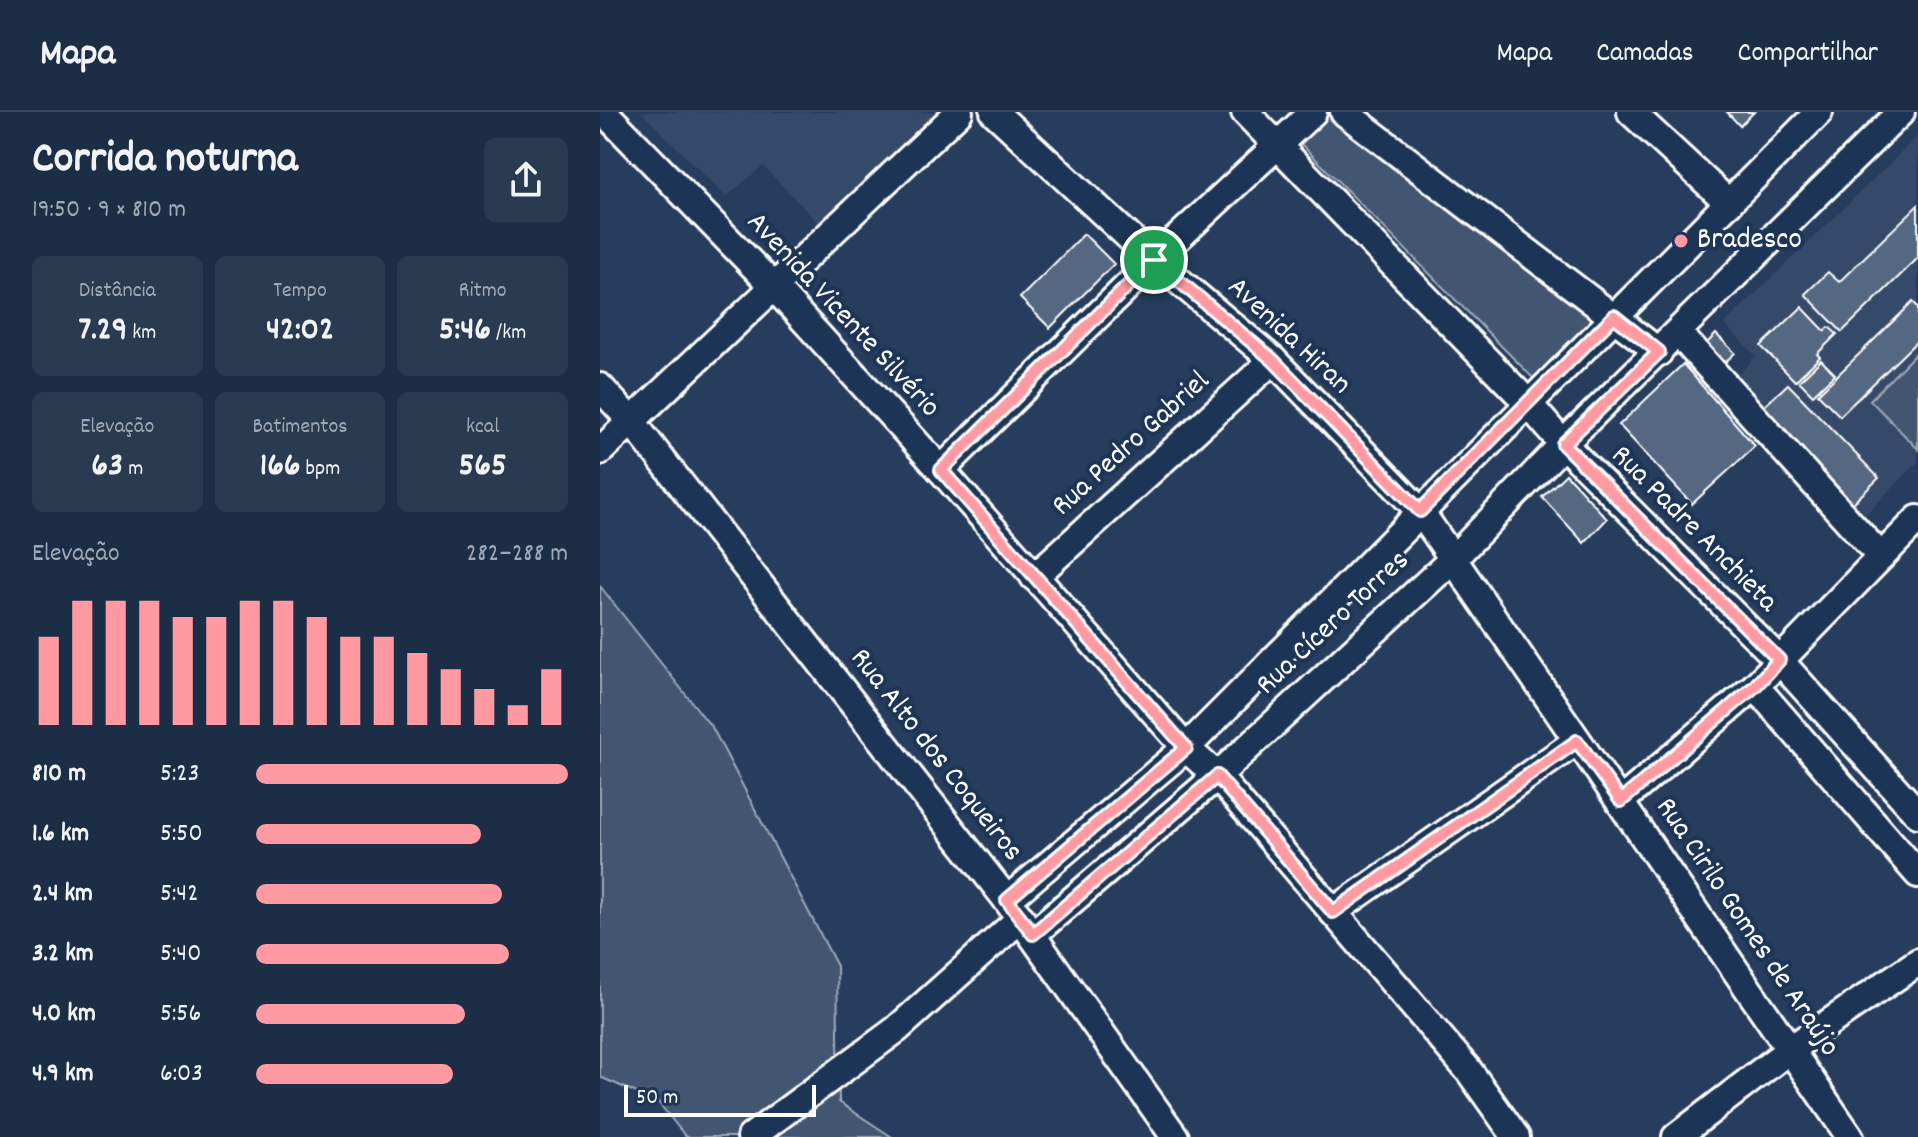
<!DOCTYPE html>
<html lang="pt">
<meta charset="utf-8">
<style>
:root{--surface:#1c2e46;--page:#293a51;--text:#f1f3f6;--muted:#a0a8b3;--line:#3a4a5f;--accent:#ff9aa2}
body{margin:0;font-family:Dekko,sans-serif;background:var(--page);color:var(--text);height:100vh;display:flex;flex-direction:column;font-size:30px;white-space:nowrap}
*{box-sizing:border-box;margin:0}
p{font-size:26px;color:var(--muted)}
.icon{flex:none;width:44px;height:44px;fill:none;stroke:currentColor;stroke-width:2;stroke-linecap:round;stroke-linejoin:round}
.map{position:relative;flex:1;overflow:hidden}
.drawer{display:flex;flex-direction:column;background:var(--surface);width:600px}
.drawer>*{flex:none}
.scale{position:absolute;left:24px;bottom:20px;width:192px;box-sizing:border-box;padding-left:8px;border:4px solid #fff;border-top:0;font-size:22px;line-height:28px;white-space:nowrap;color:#fff;-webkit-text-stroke:6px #1d3557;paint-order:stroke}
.pin{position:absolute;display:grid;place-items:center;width:68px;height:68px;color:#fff;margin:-34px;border:4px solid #fff;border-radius:50%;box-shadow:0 2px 8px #0007}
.round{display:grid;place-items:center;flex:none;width:84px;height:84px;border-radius:12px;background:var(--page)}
.overview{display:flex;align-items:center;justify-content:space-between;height:136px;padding:0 32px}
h1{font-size:44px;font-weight:700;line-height:60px}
.metrics{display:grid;grid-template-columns:repeat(3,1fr);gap:12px;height:136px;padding:8px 32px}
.metrics div{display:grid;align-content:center;border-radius:12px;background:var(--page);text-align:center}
.metrics b{font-size:34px;font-weight:700}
.metrics small{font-size:22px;font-weight:400}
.metrics p{font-size:22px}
.chart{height:224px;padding:16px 32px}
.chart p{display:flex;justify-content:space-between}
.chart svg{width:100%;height:144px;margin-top:8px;stroke:var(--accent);stroke-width:6}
ul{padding:0 32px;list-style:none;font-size:26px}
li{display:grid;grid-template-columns:128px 96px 1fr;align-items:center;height:60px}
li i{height:20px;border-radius:10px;background:var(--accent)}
header{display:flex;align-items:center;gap:48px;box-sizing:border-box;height:112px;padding:0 40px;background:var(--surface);border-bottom:2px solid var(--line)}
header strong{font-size:38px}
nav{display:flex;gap:44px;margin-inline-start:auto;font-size:28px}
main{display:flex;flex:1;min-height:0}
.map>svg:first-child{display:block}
.built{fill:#344a68}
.green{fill:#425672;stroke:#a0aab8;stroke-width:2}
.building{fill:#556781;stroke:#fff;stroke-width:2}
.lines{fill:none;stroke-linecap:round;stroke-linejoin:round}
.minor-casing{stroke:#fff;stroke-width:32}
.minor{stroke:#1d3557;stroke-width:26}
.route-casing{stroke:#fff;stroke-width:16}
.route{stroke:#ff9aa2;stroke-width:10}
.poi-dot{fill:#ff9aa2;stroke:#1d3557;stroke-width:3}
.labels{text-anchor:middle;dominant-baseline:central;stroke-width:8;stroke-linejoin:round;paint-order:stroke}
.poi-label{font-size:30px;fill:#fff;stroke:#1d3557;text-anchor:start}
.street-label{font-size:30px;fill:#fff;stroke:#1d3557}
</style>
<header>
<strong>Mapa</strong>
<nav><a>Mapa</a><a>Camadas</a><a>Compartilhar</a></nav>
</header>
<main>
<section class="drawer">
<div class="overview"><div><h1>Corrida noturna</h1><p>19:50 · 9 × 810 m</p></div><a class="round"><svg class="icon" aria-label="share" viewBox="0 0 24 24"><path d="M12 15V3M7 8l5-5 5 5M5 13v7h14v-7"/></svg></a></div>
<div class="metrics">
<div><p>Distância</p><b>7.29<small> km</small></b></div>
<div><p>Tempo</p><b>42:02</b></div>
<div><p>Ritmo</p><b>5:46<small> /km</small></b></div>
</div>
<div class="metrics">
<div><p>Elevação</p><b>63<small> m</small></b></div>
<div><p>Batimentos</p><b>166<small> bpm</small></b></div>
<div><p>kcal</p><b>565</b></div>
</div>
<div class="chart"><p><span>Elevação</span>282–288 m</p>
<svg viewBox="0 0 160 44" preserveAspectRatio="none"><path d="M5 44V17M15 44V6M25 44V6M35 44V6M45 44V11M55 44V11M65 44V6M75 44V6M85 44V11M95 44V17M105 44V17M115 44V22M125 44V27M135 44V33M145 44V38M155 44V27"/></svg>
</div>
<ul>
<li><b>810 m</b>5:23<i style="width:100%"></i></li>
<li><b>1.6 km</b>5:50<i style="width:72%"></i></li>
<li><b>2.4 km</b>5:42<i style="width:79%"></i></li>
<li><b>3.2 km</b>5:40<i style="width:81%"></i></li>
<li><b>4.0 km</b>5:56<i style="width:67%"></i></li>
<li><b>4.9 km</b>6:03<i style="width:63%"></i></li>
</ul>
</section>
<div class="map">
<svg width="1318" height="1025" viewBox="0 0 1318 1025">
<rect width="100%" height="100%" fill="#263d5e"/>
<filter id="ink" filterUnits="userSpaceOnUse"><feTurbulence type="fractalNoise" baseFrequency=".0125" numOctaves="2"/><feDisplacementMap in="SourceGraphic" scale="16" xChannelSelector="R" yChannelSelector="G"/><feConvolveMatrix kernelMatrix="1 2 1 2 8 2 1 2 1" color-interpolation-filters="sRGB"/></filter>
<g filter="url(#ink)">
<g class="built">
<polygon points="41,0 341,0 230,123 163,54 126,85"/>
<polygon points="1318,24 1318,350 1266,402 1133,268 1156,244 1124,212"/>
</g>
<g class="green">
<polygon points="728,0 735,0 994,204 935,268 698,29"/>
<polygon points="1318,239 1318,337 1270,288"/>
<polygon points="0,474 113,617 237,854 239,990 292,1025 86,1025 58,990 0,965"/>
</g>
<g class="building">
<polygon points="1127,0 1154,0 1140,14"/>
<polygon points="1318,93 1318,146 1242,220 1205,182 1228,160 1239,170"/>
<polygon points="484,122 514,152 450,216 420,186"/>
<polygon points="1313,190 1318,195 1318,228 1240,304 1218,282"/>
<polygon points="1202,195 1225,219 1229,215 1237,222 1217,242 1220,245 1195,269 1161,234"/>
<polygon points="1116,222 1135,241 1119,256 1101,237"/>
<polygon points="1221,248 1235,262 1213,283 1199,269"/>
<polygon points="1083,252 1155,334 1092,392 1019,313"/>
<polygon points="1188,272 1279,366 1250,394 1159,299"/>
<polygon points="966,362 1007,407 984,431 942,385"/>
</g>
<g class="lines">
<g class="minor-casing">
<g id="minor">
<polyline points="4,0 174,175 341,358 586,636 617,664 869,959 916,1025"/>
<polyline points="394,0 554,148 673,248 820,399 1250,1025"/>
<polyline points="645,0 927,290 963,332 1179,548 1318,702"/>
<polyline points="744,0 1059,240"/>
<polyline points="1031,0 1129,91"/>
<polyline points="1078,221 1281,445"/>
<polyline points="0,275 33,311 407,788 575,1025"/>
<polyline points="0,339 359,0"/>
<polyline points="341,358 554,148 713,0"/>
<polyline points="434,465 673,248"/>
<polyline points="1155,574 1318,762"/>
<polyline points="1021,689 1155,574 1318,407"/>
<polyline points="407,788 586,636 1219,0"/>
<polyline points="733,800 977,629"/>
<polyline points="433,822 617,664 854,446 971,324 1301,0"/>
<polyline points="151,1025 297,917 421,806"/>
<polyline points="1076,1025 1189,938 1318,850"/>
</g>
</g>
<use href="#minor" class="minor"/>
</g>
</g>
<g class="lines" filter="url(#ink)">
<g class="route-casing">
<polygon id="route" points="554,148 673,248 820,399 1014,204 1059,240 963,332 1179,548 1155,574 1021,689 977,629 733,800 617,664 433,822 407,788 586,636 341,358"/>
</g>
<use href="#route" class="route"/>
</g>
<circle class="poi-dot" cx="1081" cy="129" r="8"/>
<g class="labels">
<g class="poi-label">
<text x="1097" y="129">Bradesco</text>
</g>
<g class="street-label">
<text transform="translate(242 204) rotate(47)">Avenida Vicente Silvério</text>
<text transform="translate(688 225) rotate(43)">Avenida Hiran</text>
<text transform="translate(532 333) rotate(-42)">Rua Pedro Gabriel</text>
<text transform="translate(1093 418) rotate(45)">Rua Padre Anchieta</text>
<text transform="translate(734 512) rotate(-43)">Rua Cícero Torres</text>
<text transform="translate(335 644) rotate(52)">Rua Alto dos Coqueiros</text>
<text transform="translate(1146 816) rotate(56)">Rua Cirilo Gomes de Araújo</text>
</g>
</g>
</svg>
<div class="scale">50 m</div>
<div class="pin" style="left:554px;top:148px;background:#1e9e55"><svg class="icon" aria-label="arrive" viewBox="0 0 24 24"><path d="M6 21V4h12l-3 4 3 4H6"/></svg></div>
</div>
</main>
